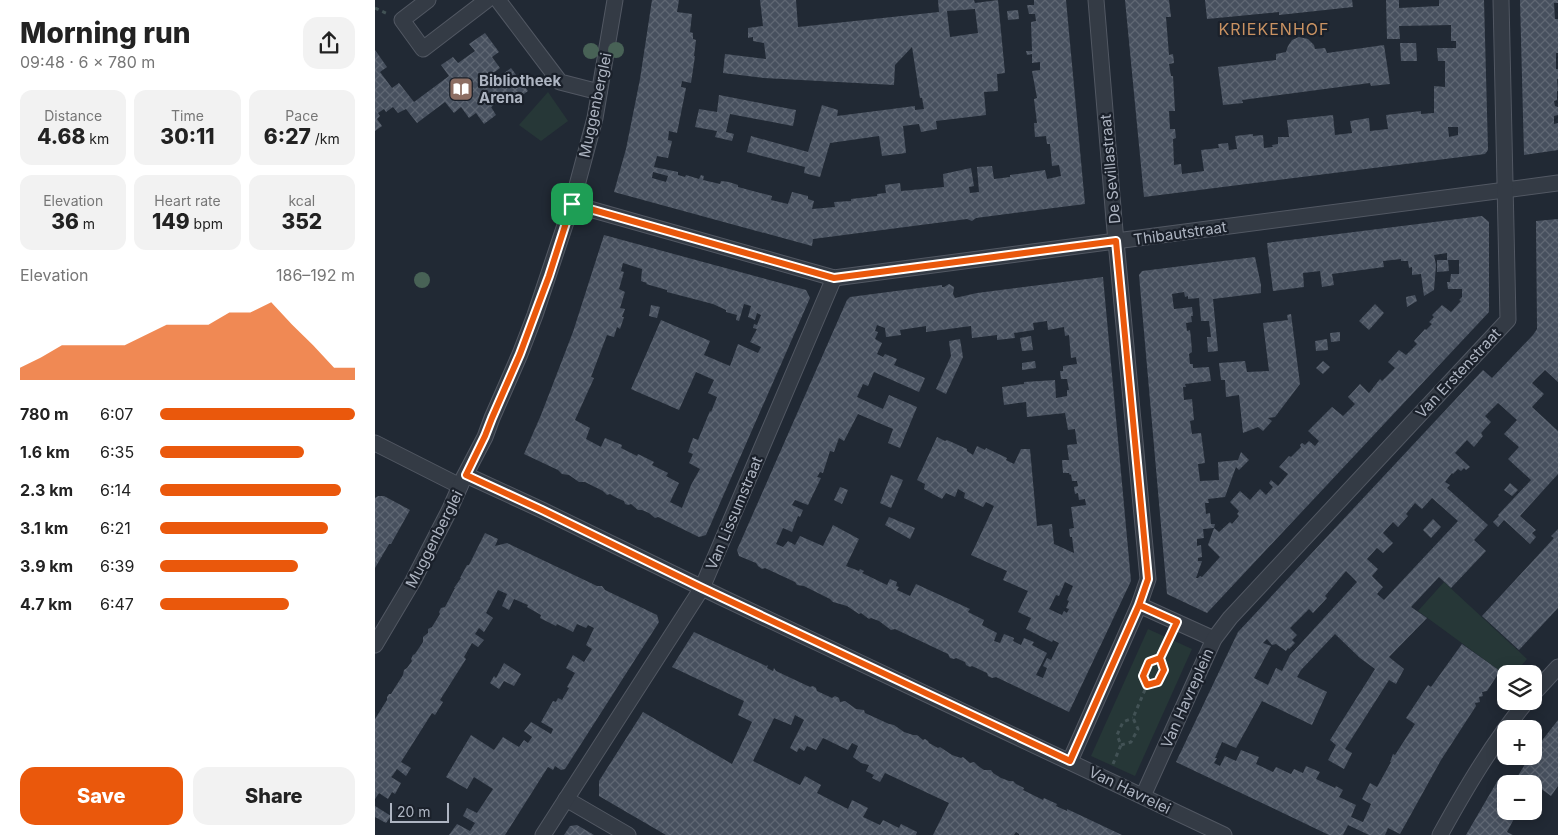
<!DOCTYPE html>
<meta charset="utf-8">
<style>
:root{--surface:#fff;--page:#f2f2f2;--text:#222;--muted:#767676;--accent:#ea580c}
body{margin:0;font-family:Inter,sans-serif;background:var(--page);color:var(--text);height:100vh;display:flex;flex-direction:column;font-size:19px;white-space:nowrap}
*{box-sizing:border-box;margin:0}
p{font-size:16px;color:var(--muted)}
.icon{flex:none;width:28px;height:28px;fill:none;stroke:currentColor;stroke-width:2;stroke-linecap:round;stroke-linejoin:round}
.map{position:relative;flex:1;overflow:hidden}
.panel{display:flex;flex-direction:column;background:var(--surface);width:375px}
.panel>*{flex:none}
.tools{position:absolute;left:1122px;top:665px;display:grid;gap:10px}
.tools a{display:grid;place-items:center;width:45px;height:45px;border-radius:10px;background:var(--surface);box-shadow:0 2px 12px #0003;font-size:25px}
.scale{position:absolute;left:15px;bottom:12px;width:59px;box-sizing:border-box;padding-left:5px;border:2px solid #aeb5c2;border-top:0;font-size:14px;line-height:18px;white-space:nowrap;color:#aeb5c2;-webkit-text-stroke:4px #1a202a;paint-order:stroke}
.pin{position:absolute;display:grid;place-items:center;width:42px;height:42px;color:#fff;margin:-21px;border-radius:10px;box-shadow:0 2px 8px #0006}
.round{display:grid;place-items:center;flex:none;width:52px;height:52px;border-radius:15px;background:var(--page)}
.headline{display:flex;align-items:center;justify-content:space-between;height:85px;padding:0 20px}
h1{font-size:28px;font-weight:800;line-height:38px}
.figures{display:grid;grid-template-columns:repeat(3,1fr);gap:8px;height:85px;padding:5px 20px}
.figures div{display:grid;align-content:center;border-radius:12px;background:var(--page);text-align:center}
.figures b{font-size:21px;font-weight:800}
.figures small{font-size:14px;font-weight:400}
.figures p{font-size:14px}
.chart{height:140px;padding:10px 20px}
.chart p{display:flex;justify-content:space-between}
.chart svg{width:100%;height:90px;margin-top:5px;fill:var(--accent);opacity:.7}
.cta{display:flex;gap:10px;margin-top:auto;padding:10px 20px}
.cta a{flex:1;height:58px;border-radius:15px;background:var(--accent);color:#fff;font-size:20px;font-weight:800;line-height:58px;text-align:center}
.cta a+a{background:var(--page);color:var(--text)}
ul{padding:0 20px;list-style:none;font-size:16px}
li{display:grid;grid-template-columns:80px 60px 1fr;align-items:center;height:38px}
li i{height:12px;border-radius:6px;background:var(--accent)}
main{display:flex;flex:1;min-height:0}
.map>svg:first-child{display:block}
.green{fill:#263737}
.building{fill:url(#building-cross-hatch);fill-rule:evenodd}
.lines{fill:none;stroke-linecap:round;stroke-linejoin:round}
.minor-casing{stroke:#525863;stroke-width:17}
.path{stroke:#425255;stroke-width:3;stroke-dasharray:4 4;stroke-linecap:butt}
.minor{stroke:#343b45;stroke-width:15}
.tree{fill:#486256}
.route-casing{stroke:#fff;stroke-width:10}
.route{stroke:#ea580c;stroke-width:6}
.labels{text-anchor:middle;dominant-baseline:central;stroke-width:4.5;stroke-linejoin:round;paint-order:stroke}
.poi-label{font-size:15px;font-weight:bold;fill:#aeb5c2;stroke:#1a202a;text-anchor:start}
.street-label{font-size:15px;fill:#aeb5c2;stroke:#1a202a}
.neighbourhood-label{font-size:16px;letter-spacing:1px;fill:#c99262;stroke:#1a202a}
</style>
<main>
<section class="panel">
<div class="headline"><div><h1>Morning run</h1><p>09:48 · 6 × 780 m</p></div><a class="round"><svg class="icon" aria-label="share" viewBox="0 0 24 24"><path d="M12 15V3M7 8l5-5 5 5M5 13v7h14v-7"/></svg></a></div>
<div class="figures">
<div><p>Distance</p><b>4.68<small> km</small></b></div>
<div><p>Time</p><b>30:11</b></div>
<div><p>Pace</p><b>6:27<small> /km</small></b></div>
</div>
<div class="figures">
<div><p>Elevation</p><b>36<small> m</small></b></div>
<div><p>Heart rate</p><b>149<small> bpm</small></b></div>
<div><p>kcal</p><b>352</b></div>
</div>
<div class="chart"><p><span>Elevation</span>186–192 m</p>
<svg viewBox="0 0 160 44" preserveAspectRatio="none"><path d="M0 44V38L10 33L20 27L30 27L40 27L50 27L60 22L70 17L80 17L90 17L100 11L110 11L120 6L130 17L140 27L150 38L160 38V44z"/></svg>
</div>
<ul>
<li><b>780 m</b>6:07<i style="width:100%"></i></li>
<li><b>1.6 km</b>6:35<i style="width:74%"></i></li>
<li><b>2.3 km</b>6:14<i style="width:93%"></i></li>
<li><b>3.1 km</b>6:21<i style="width:86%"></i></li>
<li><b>3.9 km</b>6:39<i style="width:71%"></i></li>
<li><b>4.7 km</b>6:47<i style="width:66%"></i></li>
</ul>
<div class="cta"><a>Save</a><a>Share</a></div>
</section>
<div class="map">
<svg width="1183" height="835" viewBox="0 0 1183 835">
<defs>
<pattern id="building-cross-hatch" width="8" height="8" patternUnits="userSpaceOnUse" patternTransform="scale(1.25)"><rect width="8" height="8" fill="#47505e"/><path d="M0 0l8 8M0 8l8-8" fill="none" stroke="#5f6773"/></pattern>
</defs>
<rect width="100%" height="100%" fill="#212934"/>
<g class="green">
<polygon points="173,92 193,121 166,141 144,125"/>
<polygon points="1069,582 1152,659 1139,674 1131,674 1131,675 1125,671 1043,611"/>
<polygon points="773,629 817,649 760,776 716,756"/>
</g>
<g class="building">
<path d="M 277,0 L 304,0 L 302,12 L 317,14 L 315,32 L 318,33 L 318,39 L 321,40 L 319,56 L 320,56 L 316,83 L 307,81 L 306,87 L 311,88 L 302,133 L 294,131 L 293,140 L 297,141 L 293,158 L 282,156 L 279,167 L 303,172 L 303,175 L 310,177 L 311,175 L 324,179 L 326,175 L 329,176 L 328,180 L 345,184 L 346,181 L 354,182 L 363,185 L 363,187 L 397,196 L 396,200 L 413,204 L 417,192 L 433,196 L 433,199 L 439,201 L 437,209 L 460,207 L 459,202 L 476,201 L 476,199 L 502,196 L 502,194 L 511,193 L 510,185 L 525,183 L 526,191 L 569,187 L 568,174 L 596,168 L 599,186 L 594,187 L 595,193 L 604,192 L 602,167 L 617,166 L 619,179 L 635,177 L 635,175 L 670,170 L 672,179 L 686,176 L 684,165 L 677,166 L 675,144 L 672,144 L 671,136 L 660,137 L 659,123 L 662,123 L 659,99 L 662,98 L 657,71 L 665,70 L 665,62 L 657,63 L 657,54 L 652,55 L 651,51 L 657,51 L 656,22 L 661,21 L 660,14 L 654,14 L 652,5 L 659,5 L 659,0 L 691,0 L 710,204 L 601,218 L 597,221 L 592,219 L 438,239 L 437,246 L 239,192 L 251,149 L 265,79 ZM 278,172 L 293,176 L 291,182 L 277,178 Z"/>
<path d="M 385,0 L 421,0 L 423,27 L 564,12 L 563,0 L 599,0 L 600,3 L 623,0 L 630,73 L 622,74 L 623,91 L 609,92 L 611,115 L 561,121 L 562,129 L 546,132 L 544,124 L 528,126 L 531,153 L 507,156 L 504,136 L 455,143 L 445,177 L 429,173 L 430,167 L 372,152 L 376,136 L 433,152 L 447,105 L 463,110 L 462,116 L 540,106 L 540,110 L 549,109 L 547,98 L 545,98 L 537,47 L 520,65 L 519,85 L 389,78 L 348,73 L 350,54 L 391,59 L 389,43 L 378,41 L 378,37 L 373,38 L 373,28 L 388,26 ZM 600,9 L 603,33 L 575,37 L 572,11 Z"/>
<path d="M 750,0 L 794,0 L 796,17 L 791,17 L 794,55 L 798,54 L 799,63 L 794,64 L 796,76 L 798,76 L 800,111 L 794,111 L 795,129 L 800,129 L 801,138 L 798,139 L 799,165 L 806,164 L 807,174 L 829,171 L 826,150 L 844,148 L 843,144 L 853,143 L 854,150 L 862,149 L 860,136 L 878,134 L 878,136 L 888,135 L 889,148 L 898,147 L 897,145 L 903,144 L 903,137 L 914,137 L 912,120 L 958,115 L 960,135 L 977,133 L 975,121 L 994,118 L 995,131 L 1013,129 L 1011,115 L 1046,111 L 1046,114 L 1059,113 L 1059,86 L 1070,87 L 1070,61 L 1063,61 L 1062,48 L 1081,48 L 1081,41 L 1076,41 L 1076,25 L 1024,26 L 1025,39 L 1012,39 L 1011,0 L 1024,0 L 1024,8 L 1064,6 L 1064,0 L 1109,0 L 1113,150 L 1110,154 L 769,197 ZM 1073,127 L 1083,127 L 1083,135 L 1074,137 Z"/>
<polygon points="830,0 977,0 978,7 904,15 904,12 832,19"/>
<polygon points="1145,0 1183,0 1183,3 1179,3 1180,19 1183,19 1183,53 1181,53 1181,69 1183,69 1183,79 1182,79 1183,91 1182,91 1182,100 1179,101 1180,106 1183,107 1183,115 1179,116 1179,124 1183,123 1183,150 1149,155"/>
<polygon points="643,10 644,19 633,20 632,11"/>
<polygon points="110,33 124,52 117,57 125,68 110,79 112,82 116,83 136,68 153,91 134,105 128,98 116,107 121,115 109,124 101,113 94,118 86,107 79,113 70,102 42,123 31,109 23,113 18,107 11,112 9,109 3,113 5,116 2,119 7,126 0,131 0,50 12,67 5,72 17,88 24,83 39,102 74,76 66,65 78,57 83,63 100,51 94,44"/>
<polygon points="924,37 933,39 939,45 940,49 950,48 952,53 1009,45 1015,84 996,86 995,83 867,100 868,103 848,105 843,67 901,60 901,54 911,52 913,46 917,40"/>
<polygon points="1025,43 1041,43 1042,61 1026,61"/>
<polygon points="344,95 421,110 418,126 355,114 351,132 359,134 357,141 340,137 342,131 320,127 324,109 342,112"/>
<polygon points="1107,216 1114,222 1114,312 832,613 792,594 764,275 767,271 880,257 886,285 886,293 838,299 843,351 833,352 832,337 836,337 834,321 826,321 824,298 813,299 813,296 810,297 809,292 797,294 799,309 817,307 818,316 816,316 817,322 811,323 812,331 815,330 816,339 817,352 814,354 815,364 818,364 818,368 834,367 836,381 810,384 811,387 808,387 809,400 817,399 819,420 815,421 817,434 826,433 830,463 823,464 825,481 844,480 843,462 863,460 866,452 874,460 864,470 861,467 850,497 833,499 834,503 830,503 831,514 835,513 836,524 840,524 839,528 828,529 829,538 822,539 822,546 826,545 827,557 823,558 823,561 827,561 821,578 823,578 825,576 827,577 845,557 833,545 839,528 844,532 855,522 857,524 864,516 862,514 864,511 855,502 865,491 875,500 885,489 891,495 898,487 894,483 896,480 903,486 913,474 904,467 914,456 916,457 926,447 925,445 927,443 930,445 934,441 940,446 944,441 933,431 957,407 968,416 980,404 973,397 985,384 994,393 1005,379 1007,381 1020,368 1013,362 1024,350 1031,355 1042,344 1039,341 1050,329 1051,330 1057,324 1054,322 1059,317 1057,315 1067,305 1076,312 1086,301 1084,300 1087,297 1087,289 1073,289 1072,282 1075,282 1076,274 1084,274 1084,260 1073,260 1074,271 1062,272 1062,260 1072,260 1072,253 1059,255 1061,265 1059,290 1049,296 1046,274 1037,275 1037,267 1034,268 1033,261 1026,261 1026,259 1008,261 1009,267 957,274 959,285 947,287 945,271 928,273 929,287 898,291 892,243"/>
<path d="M 1183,219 L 1183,382 L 1170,370 L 1157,383 L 1169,394 L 1157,407 L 1183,431 L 1183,474 L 1145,516 L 1161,530 L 1157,533 L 1161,537 L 1155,544 L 1129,520 L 1123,527 L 1118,522 L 1124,516 L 1123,515 L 1156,480 L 1133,459 L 1144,447 L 1129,434 L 1142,420 L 1123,403 L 1110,416 L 1116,422 L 1106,433 L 1108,436 L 1099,447 L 1092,440 L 1080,453 L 1095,467 L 1091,470 L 1089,468 L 1086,471 L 1083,469 L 1078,474 L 1077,473 L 1070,482 L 1075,485 L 1072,488 L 1113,525 L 1099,540 L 1111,551 L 1076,588 L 1064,577 L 1036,607 L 1052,618 L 1014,657 L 1029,669 L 1021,684 L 1014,680 L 970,749 L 977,753 L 969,769 L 953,760 L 961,745 L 955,740 L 1000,669 L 985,658 L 960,634 L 926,670 L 922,677 L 952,692 L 937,725 L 887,701 L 861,748 L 847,742 L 840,758 L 842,758 L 839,763 L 845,766 L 850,756 L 861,761 L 866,750 L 884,757 L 881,764 L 898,772 L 901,767 L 916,774 L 919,769 L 928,773 L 931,766 L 945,772 L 941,779 L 960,788 L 961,786 L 968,790 L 964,797 L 981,805 L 976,817 L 988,822 L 996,804 L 987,799 L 995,783 L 1002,787 L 1016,762 L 1015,762 L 1018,754 L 1020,755 L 1040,724 L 1031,718 L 1053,685 L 1056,687 L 1087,644 L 1125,671 L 1112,691 L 1107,692 L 1108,696 L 1104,697 L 1105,702 L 1100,703 L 1101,706 L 1066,760 L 1025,834 L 1013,828 L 1010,835 L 994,835 L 973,825 L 968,835 L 954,835 L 801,762 L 863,632 L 1108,370 L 1117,378 L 1158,335 L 1162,329 L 1161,221 ZM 1057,498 L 1083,521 L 1009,600 L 1002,594 L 1008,587 L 997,576 L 1003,569 L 992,559 L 1002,548 L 1008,553 L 1018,543 L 1008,533 L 1018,522 L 1023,527 L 1033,516 L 1031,514 L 1040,503 L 1047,509 ZM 971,571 L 982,582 L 915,655 L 907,671 L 901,668 L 893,685 L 879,678 L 896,646 L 888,643 L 892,639 L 897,645 L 901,644 L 911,651 L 913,648 L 914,649 L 920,643 L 917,640 L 922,635 L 915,628 L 934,609 L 938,613 L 952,598 L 950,596 Z"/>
<path d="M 229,235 L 431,290 L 435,298 L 331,535 L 324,537 L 283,517 L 280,518 L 274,513 L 267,510 L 263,510 L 256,504 L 253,505 L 250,504 L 249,501 L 242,498 L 235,494 L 232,495 L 228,491 L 210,482 L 204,482 L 194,475 L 187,474 L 183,470 L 149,454 L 166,415 L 198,332 ZM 248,263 L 267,269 L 266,281 L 272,283 L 271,284 L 292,290 L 292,292 L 338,304 L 351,310 L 351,312 L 362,315 L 361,320 L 364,321 L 369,304 L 376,306 L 373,317 L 380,320 L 382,313 L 386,315 L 382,325 L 379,324 L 378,328 L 382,329 L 375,342 L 386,347 L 383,353 L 363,344 L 355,366 L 329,355 L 335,341 L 286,320 L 256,389 L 304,410 L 321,372 L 339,380 L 333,393 L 342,397 L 336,412 L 335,411 L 323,440 L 318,438 L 313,452 L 318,454 L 314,463 L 325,469 L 316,485 L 307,508 L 295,502 L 304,483 L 291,476 L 293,473 L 277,465 L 279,462 L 263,454 L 262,456 L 246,448 L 247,445 L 230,438 L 226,447 L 211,439 L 215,428 L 200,420 L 219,378 L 216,377 L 232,335 L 239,337 L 242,327 L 245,329 L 249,317 L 247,317 L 250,309 L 245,308 L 250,292 L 244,289 L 249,272 L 246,271 Z"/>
<path d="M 728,277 L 756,581 L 694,712 L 621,677 L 617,678 L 613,676 L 612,673 L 597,666 L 595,667 L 591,665 L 590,662 L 581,658 L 579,659 L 575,658 L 573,654 L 520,629 L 516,630 L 504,621 L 496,618 L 494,619 L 486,613 L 484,614 L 472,606 L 458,602 L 455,599 L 429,586 L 422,585 L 420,582 L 390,568 L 387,569 L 383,566 L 381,563 L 364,556 L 362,550 L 472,300 L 475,297 L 567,285 L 567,287 L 569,287 L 574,284 L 579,287 L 578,294 L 580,298 L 602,293 ZM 672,321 L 673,330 L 689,327 L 690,336 L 694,335 L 696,358 L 701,357 L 702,364 L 688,366 L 688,371 L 685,371 L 686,379 L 692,379 L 694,390 L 692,390 L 692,396 L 681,398 L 680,380 L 649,382 L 649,384 L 627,387 L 629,405 L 651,402 L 652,417 L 690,413 L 693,430 L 700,429 L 702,444 L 692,445 L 694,460 L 687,460 L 688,473 L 694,473 L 695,475 L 696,474 L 697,481 L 702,481 L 703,486 L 699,487 L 700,494 L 703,493 L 704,500 L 710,499 L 711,505 L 696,507 L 699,528 L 694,529 L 695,537 L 697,537 L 699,553 L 679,544 L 677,524 L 662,526 L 655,449 L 646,449 L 639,464 L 631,460 L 632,458 L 611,448 L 610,450 L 602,446 L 598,455 L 592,451 L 592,449 L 572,440 L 570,441 L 562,437 L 542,480 L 550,484 L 549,489 L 567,499 L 571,493 L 580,497 L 583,489 L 590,493 L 589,498 L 608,507 L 611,502 L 619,506 L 596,555 L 632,571 L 628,580 L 653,591 L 643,612 L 656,618 L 651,629 L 677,642 L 678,640 L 684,643 L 676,660 L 672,658 L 668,666 L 672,668 L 668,678 L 661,675 L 672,653 L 657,645 L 659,642 L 649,638 L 646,645 L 638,641 L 639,638 L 629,634 L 625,643 L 619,641 L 622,633 L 607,625 L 609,620 L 593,612 L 595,609 L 541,584 L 535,596 L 522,590 L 524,587 L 521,586 L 522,582 L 515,579 L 512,585 L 487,573 L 489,571 L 485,569 L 484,571 L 471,566 L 484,539 L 458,525 L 448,546 L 425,536 L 420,545 L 413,541 L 408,547 L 401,544 L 408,528 L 417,532 L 423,516 L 425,517 L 428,510 L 417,505 L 420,500 L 433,505 L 446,478 L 442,477 L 445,472 L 448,473 L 455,451 L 459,452 L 464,438 L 469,441 L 483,414 L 518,429 L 513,443 L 525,448 L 542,407 L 514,395 L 508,409 L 482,397 L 488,384 L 493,386 L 499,372 L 544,392 L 550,378 L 519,365 L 522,359 L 510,354 L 508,357 L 502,354 L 507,343 L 500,339 L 503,332 L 500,331 L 502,325 L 510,328 L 511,337 L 526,335 L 525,330 L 551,326 L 551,332 L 596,326 L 597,338 L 622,335 L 622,340 L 640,338 L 639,333 L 659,330 L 658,323 ZM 690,582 L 698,586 L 692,600 L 694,601 L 691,608 L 694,609 L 692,613 L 689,611 L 687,615 L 674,609 L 681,595 L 684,596 Z"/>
<polygon points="1040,295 1042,301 1032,307 1031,297"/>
<polygon points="1000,304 1009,313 994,330 984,321"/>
<polygon points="276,305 285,307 282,318 274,316"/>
<polygon points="916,314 925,384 900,417 893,418 897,421 888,431 883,427 868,433 864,395 851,397 850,380 846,380 844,363 870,361 872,372 894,371 888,323 913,320 912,315"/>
<polygon points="965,332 965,341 956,342 955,333"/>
<polygon points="656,336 658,350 647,351 645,338"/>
<polygon points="585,339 588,357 571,394 561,389 576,356 574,341"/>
<polygon points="952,339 953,350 941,351 940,341"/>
<polygon points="660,361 661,368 647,370 647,363"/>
<polygon points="948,361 955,367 948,374 941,368"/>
<polygon points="516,475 528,480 516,508 505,503"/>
<polygon points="1135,483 1143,490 1137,496 1129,490"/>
<polygon points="465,487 473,490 467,504 459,500"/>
<polygon points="3,496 9,496 35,510 16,544 14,544 0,568 0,498"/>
<polygon points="514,517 540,528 535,539 510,525"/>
<polygon points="1058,519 1066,527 1056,538 1048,530"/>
<polygon points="1183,529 1183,608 1144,650 1107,616 1179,538 1176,536"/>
<polygon points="110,533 123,539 120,546 132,543 222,586 227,586 230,590 282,615 284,622 190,769 186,770 180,766 178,770 173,767 130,835 74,835 82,824 95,831 100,823 88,816 92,808 102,813 118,789 99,777 92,789 71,777 96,735 119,750 128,737 144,747 149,740 153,743 157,737 149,731 156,722 176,734 178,729 166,722 178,701 181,702 183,698 187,700 194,688 192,687 200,673 191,668 198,655 209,662 217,649 211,645 219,628 213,625 211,628 202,624 198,632 182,624 181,626 165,618 166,615 152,607 153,605 139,599 134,610 127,606 132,594 123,590 111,613 118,618 109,632 104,628 100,634 109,640 103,647 97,643 89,657 91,659 65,700 68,702 60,715 57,713 26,762 36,768 31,776 22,769 18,775 16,777 26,783 20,794 17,792 13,799 4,793 0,799 0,719 12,700 12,697 14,694 16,694 19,689 28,675 29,670 32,668 37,661 36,659 38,655 40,654 48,642 48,637 53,633 53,629 57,627 65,614 64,612 66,608 70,607 80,588 79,588 86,578 85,578 92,565 94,565"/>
<polygon points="319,632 387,664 391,666 393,665 392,668 398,671 399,668 401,671 435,687 438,686 441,688 442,691 457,698 460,696 464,698 465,702 470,701 481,709 489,710 490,713 514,724 519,725 529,732 538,735 542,735 548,740 550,739 553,741 554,743 563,748 565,747 577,755 586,758 588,757 595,763 599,762 603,766 609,770 616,770 618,773 626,778 634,781 638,781 641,784 649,788 648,790 668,800 669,798 682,804 681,806 692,811 692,809 747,835 644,835 644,834 641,832 639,835 558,835 574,803 510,773 505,782 497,778 499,775 491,771 494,765 486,763 478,757 483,746 477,743 473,750 448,738 441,750 432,746 429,751 424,748 422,752 415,748 429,720 420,715 416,725 399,718 378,761 425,785 430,776 446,785 442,793 473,809 477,800 493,808 488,817 505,825 508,820 524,828 526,824 542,832 541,835 291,835 224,796 224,781 268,712 357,764 377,722 363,715 369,701 297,667"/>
<polygon points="129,663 146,674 139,686 129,681 124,689 115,683 119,676 121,678"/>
<polygon points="1183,720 1183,786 1176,796 1165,788 1162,794 1159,792 1159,784 1138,784 1155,756 1159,756 1159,751 1165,743"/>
<polygon points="1123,780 1131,784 1131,811 1143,811 1132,832 1138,835 1091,835"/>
<polygon points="0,806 16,816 11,823 0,817"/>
<polygon points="202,825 219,835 189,835 195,826"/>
</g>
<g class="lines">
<g class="minor-casing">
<g id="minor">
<polyline points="53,0 27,20 48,49 112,0"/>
<polyline points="123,0 185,82 224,92"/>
<polyline points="197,204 459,278 1183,183"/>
<polyline points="0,443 85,486"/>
<polyline points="91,475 167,510 346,597 849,835"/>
<polyline points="764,605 839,639"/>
<polyline points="0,645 38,581 75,509 89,477 110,437 117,418 145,354 160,315 197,204 220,118 240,0"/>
<polyline points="1159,693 1183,667"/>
<polyline points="695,761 764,605 773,579 739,220 721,0"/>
<polyline points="768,796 839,639 855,618 1133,320 1126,0"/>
<polyline points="191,799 253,835"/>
<polyline points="168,835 327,588 459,278"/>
<path d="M 1065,835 C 1091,788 1118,742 1152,701"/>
</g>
</g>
<g class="path">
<polyline points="0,8 13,14"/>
<polyline points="772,685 783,682 789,669 785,658"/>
<polyline points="746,745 756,742 763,729 758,718 772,685 768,675 774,662 785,658 795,637"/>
<polyline points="738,764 746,745 742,735 748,722 758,718"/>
</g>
<use href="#minor" class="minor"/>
</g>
<g class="tree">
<circle cx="241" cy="50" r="8"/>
<circle cx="216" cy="51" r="8"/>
<circle cx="47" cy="280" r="8"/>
</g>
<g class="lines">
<g class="route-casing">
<polyline id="route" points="197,204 174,276 145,354 117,418 110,436 91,475 167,510 327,588 695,761 764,605 802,622 785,658 789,670 783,682 772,685 768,676 774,662 785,658 802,622 764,605 773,579 741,241 459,278 197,204"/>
</g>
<use href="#route" class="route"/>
</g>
<defs>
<g id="library-square" transform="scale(1.25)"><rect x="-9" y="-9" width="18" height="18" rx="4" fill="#8d6e63" stroke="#1a202a"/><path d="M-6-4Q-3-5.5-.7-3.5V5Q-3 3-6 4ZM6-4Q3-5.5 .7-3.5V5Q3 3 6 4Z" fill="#fff"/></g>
</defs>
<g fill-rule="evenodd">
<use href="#library-square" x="86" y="89"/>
</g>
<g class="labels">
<g class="poi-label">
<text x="104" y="80">Bibliotheek<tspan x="104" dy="17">Arena</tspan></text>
</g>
<g class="street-label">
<text transform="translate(220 105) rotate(-78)">Muggenberglei</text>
<text transform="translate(735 169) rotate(-95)">De Sevillastraat</text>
<text transform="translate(805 233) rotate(-8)">Thibautstraat</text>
<text transform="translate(1083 373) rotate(-47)">Van Erstenstraat</text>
<text transform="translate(359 513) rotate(-67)">Van Lissumstraat</text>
<text transform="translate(59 539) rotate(-63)">Muggenberglei</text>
<text transform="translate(812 698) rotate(-66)">Van Havreplein</text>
<text transform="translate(755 790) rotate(26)">Van Havrelei</text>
</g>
<g class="neighbourhood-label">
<text x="899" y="29">KRIEKENHOF</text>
</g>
</g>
</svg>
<div class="tools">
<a><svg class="icon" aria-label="layers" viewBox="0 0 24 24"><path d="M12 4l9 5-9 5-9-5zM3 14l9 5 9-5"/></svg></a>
<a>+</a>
<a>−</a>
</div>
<div class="scale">20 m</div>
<div class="pin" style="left:197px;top:204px;background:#1e9e55"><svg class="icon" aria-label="arrive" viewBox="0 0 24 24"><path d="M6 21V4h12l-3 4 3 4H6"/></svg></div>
</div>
</main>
